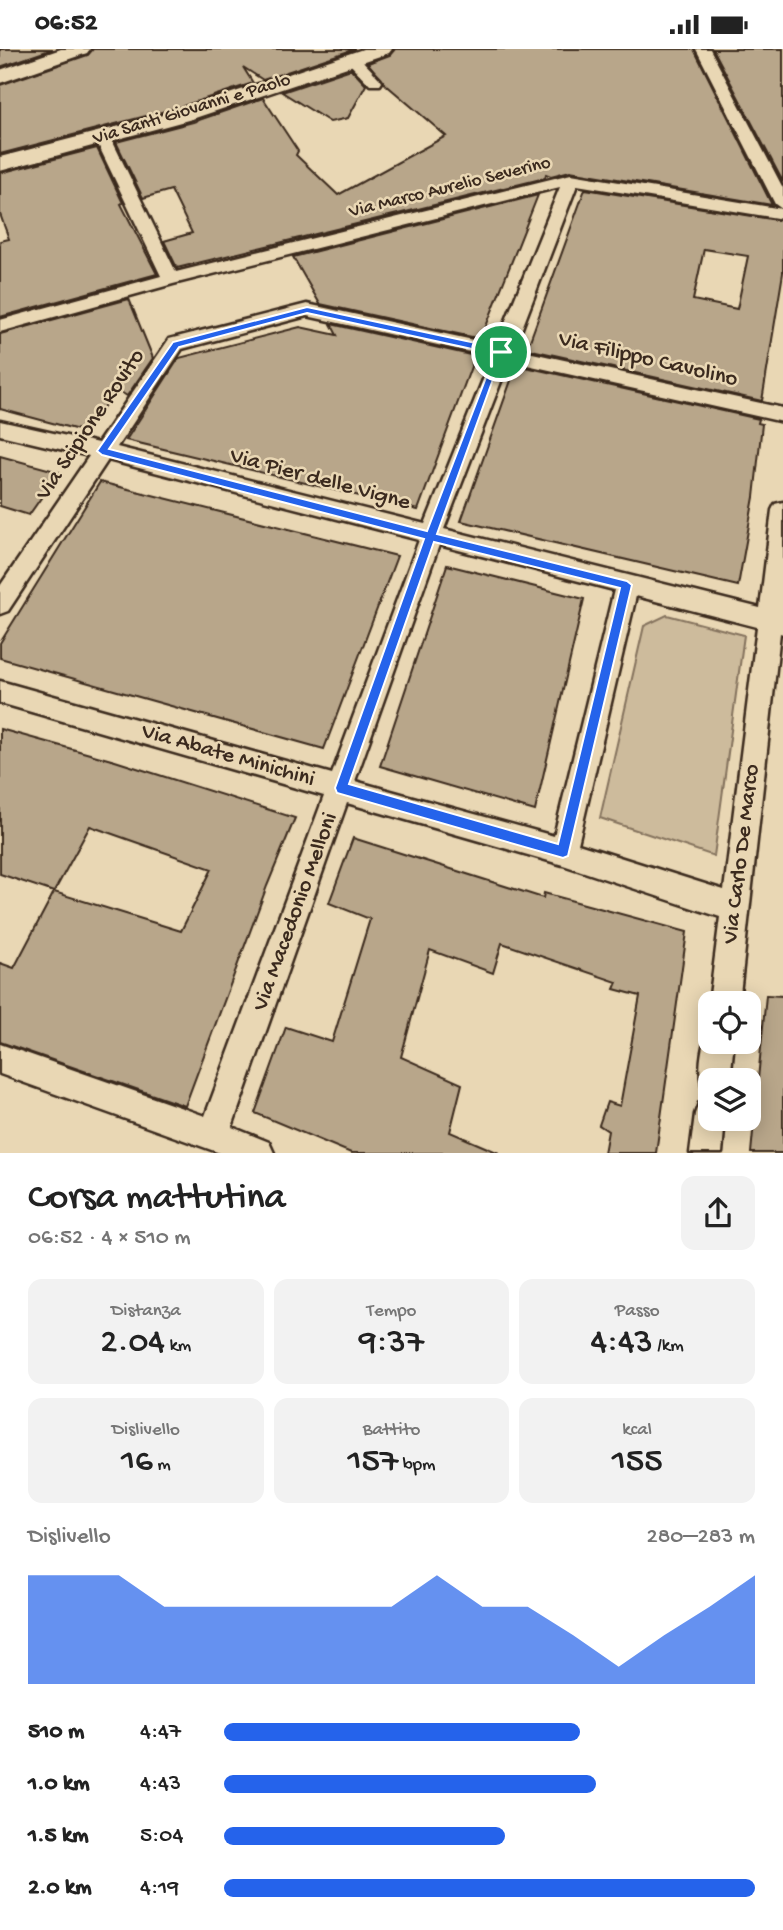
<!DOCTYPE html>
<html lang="it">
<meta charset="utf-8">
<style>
:root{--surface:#fff;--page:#f2f2f2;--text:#222;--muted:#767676;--accent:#2563eb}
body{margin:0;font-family:"Gochi Hand",sans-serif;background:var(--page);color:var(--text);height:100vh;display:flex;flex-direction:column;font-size:26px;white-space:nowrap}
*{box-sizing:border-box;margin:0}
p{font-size:23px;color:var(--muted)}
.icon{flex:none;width:38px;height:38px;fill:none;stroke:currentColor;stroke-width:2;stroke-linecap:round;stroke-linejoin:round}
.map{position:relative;height:1104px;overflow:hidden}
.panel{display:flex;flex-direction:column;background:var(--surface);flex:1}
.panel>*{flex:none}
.controls{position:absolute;left:698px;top:942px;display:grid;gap:14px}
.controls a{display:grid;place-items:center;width:63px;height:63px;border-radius:14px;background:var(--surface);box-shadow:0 4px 18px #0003;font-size:35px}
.pin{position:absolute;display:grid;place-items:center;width:60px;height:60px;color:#fff;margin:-30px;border:4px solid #fff;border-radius:50%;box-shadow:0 2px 7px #0007}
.round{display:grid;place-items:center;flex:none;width:74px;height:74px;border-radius:14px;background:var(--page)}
.overview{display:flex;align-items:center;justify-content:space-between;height:119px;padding:0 28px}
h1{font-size:38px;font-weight:600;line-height:52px}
.figures{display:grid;grid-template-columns:repeat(3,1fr);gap:10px;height:119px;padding:7px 28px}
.figures div{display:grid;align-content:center;border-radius:14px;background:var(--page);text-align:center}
.figures b{font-size:35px;font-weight:600}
.figures small{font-size:19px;font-weight:400}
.figures p{font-size:19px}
.chart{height:196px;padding:14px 28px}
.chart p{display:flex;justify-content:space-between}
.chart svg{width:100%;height:126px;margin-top:7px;fill:var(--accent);opacity:.7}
ul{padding:0 28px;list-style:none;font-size:23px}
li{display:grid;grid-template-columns:112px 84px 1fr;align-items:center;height:52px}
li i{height:18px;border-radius:9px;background:var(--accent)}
.status{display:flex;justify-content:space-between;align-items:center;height:49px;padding:0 35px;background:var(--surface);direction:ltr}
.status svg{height:19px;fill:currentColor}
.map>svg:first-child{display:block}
.green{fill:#cdbb9c;stroke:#84725d;stroke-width:2}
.building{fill:#b8a68a;stroke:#3b2a1e;stroke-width:2;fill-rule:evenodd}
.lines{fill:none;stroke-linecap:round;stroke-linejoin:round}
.street-casing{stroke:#3b2a1e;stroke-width:5}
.secondary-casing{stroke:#3b2a1e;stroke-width:5}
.street{fill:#e9d7b4;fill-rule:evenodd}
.secondary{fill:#e9d7b4;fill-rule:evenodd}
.route{fill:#2563eb;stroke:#fff;stroke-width:2;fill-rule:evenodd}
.labels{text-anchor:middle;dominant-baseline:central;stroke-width:5;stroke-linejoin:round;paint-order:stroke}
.far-street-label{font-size:19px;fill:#3b2a1e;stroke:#e9d7b4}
.street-label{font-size:23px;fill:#3b2a1e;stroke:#e9d7b4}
</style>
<div class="status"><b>06:52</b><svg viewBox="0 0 49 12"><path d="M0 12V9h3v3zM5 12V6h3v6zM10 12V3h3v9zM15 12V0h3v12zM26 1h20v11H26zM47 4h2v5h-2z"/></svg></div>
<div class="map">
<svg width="783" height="1104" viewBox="0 0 783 1104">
<rect width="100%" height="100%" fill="#e9d7b4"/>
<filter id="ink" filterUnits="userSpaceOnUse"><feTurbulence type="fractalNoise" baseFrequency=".0143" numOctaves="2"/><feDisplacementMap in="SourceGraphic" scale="14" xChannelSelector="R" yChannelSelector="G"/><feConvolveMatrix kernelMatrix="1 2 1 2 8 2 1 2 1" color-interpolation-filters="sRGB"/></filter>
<g filter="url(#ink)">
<polygon class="green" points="667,566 744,586 714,807 600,769 644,577"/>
<g class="building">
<polygon points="0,0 53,0 0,18"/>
<polygon points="93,0 355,0 263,31 243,18 253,34 177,59 0,105 0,36 88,6"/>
<polygon points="395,0 694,0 772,156 570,122 551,127 546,125 545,129 177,219 164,192 192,184 171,141 143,149 116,93 193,73 263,49 298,102 296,106 338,146 446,87 384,34 368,14 390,6"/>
<polygon points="713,0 783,0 783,133"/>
<polygon points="351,20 366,36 348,69 330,73 282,43"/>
<polygon points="97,99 123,154 121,155 157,225 0,268 0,192 9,190 0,165 0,124"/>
<path d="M 585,140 L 783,172 L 783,224 L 762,352 L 527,300 ZM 704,200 L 748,207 L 737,260 L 693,251 Z"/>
<polygon points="538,146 481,290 320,255 293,208"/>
<polygon points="129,250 153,309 127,347 116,340 86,383 0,360 0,285"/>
<polygon points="331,275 475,307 418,461 126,391 179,309 300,278 337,286"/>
<polygon points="521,317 759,370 758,374 762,375 754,448 738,537 461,472 514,323 519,324"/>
<polygon points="0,407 59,423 29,466 0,457"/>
<polygon points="100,433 397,507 324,700 0,609 0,594"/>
<polygon points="447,516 584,550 535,762 380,717"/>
<path d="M 0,680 L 115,712 L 295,769 L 267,837 L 185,1057 L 0,993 L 0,914 L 14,919 L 54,843 L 0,825 ZM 90,777 L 212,820 L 181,882 L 54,843 Z"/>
<polygon points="353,789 543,849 544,844 687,883 656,1104 604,1104 608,1082 599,1076 607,1053 620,1057 640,947 614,940 617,933 502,894 493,924 430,901 401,1008 462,1035 450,1083 499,1104 351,1104 255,1064 286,978 332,993 370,870 329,854"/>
<polygon points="766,946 783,947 783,1104 751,1104"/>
</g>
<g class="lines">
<g class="street-casing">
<g id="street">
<path d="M 696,0 L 710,0 L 783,139 L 783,170 L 577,136 L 514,300 L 783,359 L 783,373 L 509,312 L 444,480 L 760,559 L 772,461 L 775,455 L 783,453 L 783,585 L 780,584 L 739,954 L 710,954 L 710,957 L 709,954 L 720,868 L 563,816 L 347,754 L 232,1078 L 269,1093 L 274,1104 L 220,1104 L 0,1025 L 0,995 L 205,1067 L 324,747 L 0,654 L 0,632 L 332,725 L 419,491 L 108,411 L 8,562 L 0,565 L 0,537 L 89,407 L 0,386 L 0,372 L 98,394 L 169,290 L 307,255 L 496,296 L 560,138 L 173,235 L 0,283 L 0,271 L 161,227 L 95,89 L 103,84 L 111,89 L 176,223 L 571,125 L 782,160 L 775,155 ZM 307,267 L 492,308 L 425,475 L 117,398 L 182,300 ZM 439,496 L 614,541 L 554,787 L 355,732 ZM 636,547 L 757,578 L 724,841 L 578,795 Z"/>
<polygon points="353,6 358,7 380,30 382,33 380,36 370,36 348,13 346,10"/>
<path d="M 708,981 L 710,981 L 710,992 L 734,992 L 730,1031 L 710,1031 L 710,1044 L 704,1042 C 697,1024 701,999 708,981 Z"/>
<polygon points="710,1050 710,1069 725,1069 722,1104 690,1104 695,1065 699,1054"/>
</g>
</g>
<g class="secondary-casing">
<g id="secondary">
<polygon points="61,0 90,0 87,4 0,34 0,21"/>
<polygon points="363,0 392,0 389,4 192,70 0,122 0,108 178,62"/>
</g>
</g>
<use href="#street" class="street"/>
<use href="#secondary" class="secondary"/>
</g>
</g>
<path class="route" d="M 307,258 L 504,300 L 437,485 L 627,532 L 632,536 L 568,807 L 563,809 L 337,744 L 335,739 L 424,490 L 102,406 L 97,402 L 173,293 ZM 307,264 L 495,305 L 427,482 L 109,400 L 179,298 ZM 434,493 L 620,539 L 558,795 L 349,735 Z"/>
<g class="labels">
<g class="far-street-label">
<text transform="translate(192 61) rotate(-17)">Via Santi Giovanni e Paolo</text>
<text transform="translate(450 139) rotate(-14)">Via Marco Aurelio Severino</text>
</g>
<g class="street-label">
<text transform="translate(648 311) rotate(13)">Via Filippo Cavolino</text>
<text transform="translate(91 376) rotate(-56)">Via Scipione Rovito</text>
<text transform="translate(320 431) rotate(15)">Via Pier delle Vigne</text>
<text transform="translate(228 707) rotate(16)">Via Abate Minichini</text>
<text transform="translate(742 805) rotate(-83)">Via Carlo De Marco</text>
<text transform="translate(296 863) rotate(-70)">Via Macedonio Melloni</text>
</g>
</g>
</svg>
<div class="controls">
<a><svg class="icon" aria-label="locate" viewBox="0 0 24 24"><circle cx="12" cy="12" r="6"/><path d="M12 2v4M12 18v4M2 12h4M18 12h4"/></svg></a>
<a><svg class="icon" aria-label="layers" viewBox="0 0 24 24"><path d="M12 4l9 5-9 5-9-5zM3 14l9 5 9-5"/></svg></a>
</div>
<div class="pin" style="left:501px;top:303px;background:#1e9e55"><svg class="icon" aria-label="arrive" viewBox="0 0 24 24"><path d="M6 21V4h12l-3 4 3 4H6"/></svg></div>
</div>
<section class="panel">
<div class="overview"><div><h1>Corsa mattutina</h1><p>06:52 · 4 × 510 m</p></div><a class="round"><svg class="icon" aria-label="share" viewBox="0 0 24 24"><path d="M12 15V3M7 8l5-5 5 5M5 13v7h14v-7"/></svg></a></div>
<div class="figures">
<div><p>Distanza</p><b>2.04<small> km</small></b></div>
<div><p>Tempo</p><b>9:37</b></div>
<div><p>Passo</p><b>4:43<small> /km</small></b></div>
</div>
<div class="figures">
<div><p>Dislivello</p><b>16<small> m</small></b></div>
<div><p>Battito</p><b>157<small> bpm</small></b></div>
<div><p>kcal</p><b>155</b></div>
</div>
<div class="chart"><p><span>Dislivello</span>280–283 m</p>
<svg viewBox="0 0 160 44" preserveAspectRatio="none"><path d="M0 44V6L10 6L20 6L30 17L40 17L50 17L60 17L70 17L80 17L90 6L100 17L110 17L120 27L130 38L140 27L150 17L160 6V44z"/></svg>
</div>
<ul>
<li><b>510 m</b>4:47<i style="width:67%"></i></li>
<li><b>1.0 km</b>4:43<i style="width:70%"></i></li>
<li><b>1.5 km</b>5:04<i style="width:53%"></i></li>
<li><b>2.0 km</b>4:19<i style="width:100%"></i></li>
</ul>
</section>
